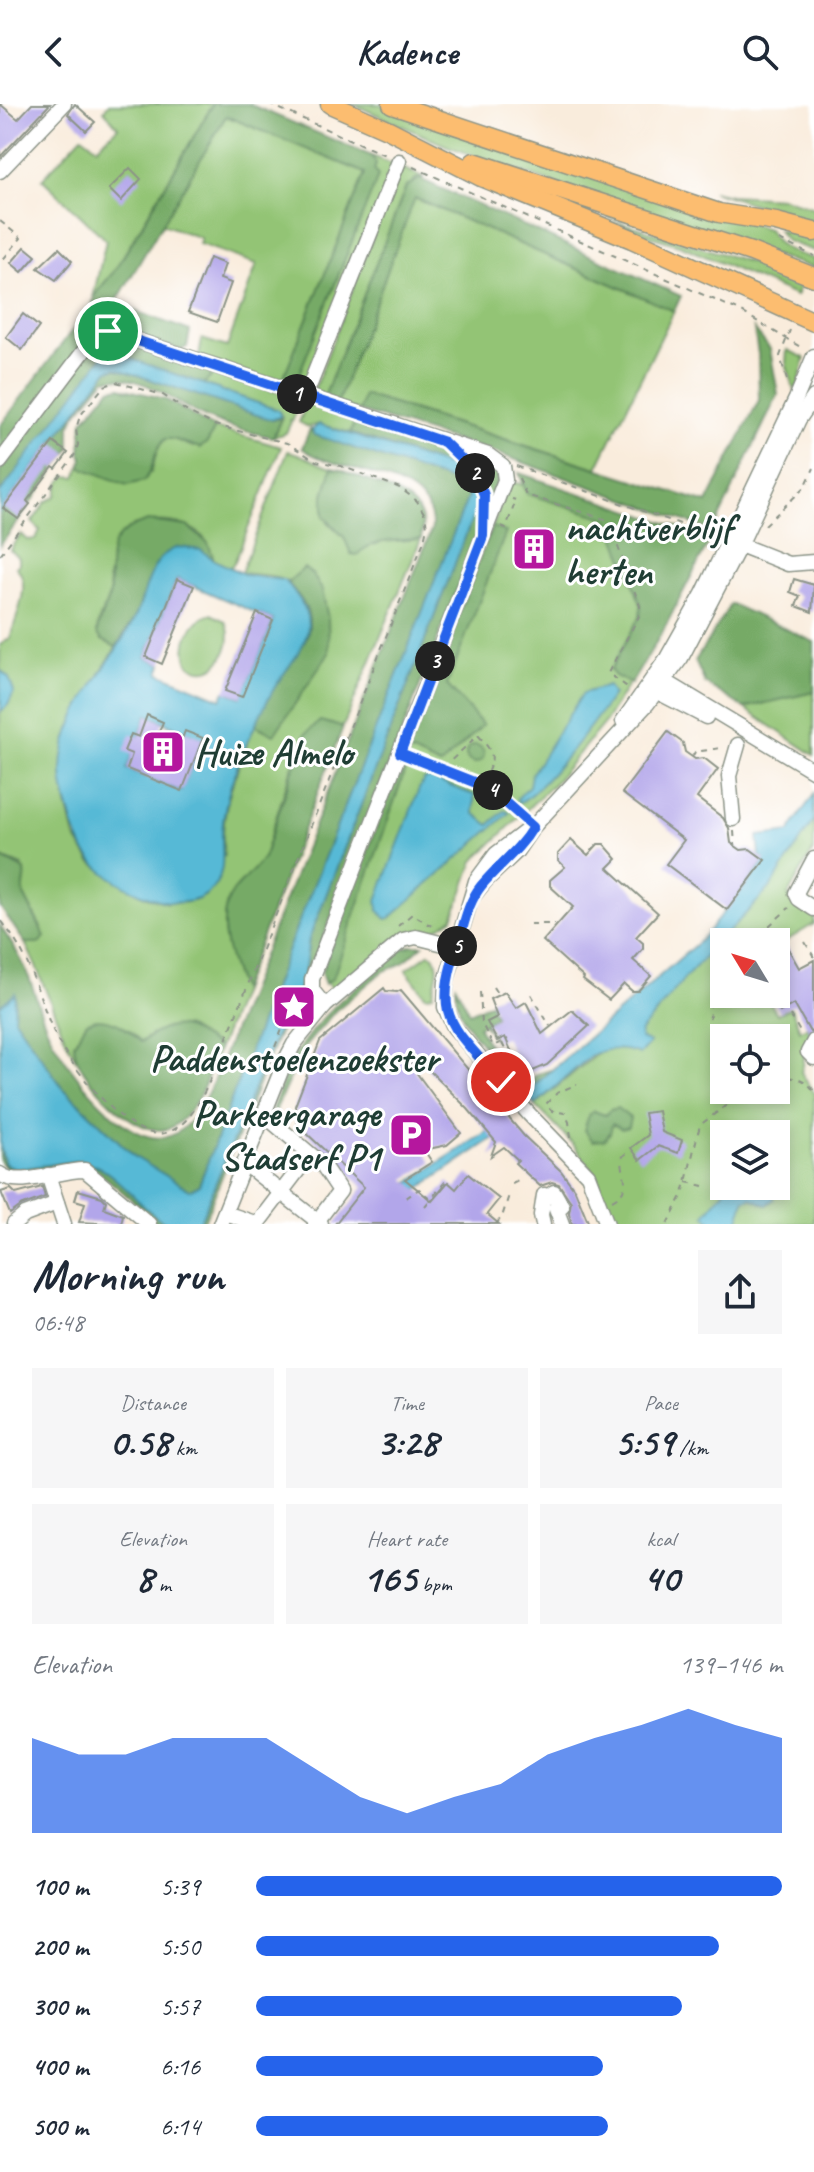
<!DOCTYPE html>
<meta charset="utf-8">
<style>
:root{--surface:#fff;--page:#f6f6f7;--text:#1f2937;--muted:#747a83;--accent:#2563eb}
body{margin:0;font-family:Caveat,sans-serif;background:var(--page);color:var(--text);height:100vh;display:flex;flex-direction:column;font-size:30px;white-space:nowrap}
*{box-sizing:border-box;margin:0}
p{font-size:26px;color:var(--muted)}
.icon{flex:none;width:44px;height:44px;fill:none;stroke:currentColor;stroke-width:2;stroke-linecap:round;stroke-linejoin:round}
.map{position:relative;height:1120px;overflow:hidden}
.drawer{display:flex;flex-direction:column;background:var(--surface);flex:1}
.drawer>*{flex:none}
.needle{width:52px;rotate:308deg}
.fabs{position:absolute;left:710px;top:824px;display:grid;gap:16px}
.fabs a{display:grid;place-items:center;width:80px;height:80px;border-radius:0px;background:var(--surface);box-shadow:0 4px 12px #0003;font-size:40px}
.pin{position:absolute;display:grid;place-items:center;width:68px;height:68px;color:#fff;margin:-34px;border:4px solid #fff;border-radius:50%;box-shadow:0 2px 8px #0007}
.km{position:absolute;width:40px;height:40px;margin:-20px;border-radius:50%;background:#222;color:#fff;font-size:22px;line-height:40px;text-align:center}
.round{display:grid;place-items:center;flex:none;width:84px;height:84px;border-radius:0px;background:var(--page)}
.overview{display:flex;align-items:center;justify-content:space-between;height:136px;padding:0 32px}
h1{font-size:44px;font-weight:700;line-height:60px}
.metrics{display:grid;grid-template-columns:repeat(3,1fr);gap:12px;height:136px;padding:8px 32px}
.metrics div{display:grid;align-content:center;border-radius:0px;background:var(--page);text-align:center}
.metrics b{font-size:40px;font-weight:700}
.metrics small{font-size:22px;font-weight:400}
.metrics p{font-size:22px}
.chart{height:224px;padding:16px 32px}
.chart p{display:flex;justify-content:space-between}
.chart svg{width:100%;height:144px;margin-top:8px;fill:var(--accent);opacity:.7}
ul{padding:0 32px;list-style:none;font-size:26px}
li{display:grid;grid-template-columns:128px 96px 1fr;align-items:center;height:60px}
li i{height:20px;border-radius:10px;background:var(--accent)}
header{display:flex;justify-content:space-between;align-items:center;height:104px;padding:0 32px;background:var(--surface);font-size:36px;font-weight:700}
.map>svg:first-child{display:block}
.green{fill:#93c474;stroke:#598054;stroke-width:2;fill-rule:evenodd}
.forest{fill:#76aa66;stroke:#4a744d;stroke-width:2}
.water{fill:#57b9d6;stroke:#3b7b85;stroke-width:2;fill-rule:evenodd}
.building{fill:#b2a6ea}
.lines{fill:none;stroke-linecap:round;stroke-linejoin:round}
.minor-casing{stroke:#8c9488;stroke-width:17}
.major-casing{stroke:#8c9488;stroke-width:21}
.path{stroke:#8c9488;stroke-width:2;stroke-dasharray:6 6;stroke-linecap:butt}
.minor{stroke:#fff;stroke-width:14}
.major{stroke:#fcbd6f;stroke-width:18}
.route-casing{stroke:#fff;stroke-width:16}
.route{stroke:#2563eb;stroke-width:10}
.labels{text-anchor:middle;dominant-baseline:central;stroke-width:6;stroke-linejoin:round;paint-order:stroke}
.poi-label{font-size:38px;font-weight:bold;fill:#1f3d34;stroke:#fff;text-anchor:start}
</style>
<header><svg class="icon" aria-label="back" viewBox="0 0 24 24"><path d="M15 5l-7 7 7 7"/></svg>Kadence<svg class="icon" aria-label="search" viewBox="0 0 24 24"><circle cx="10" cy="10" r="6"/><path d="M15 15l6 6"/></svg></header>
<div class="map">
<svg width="814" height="1120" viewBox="0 0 814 1120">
<rect width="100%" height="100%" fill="#fff"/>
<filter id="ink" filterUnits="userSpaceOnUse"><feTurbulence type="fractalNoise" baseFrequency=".0125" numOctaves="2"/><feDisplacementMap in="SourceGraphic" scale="16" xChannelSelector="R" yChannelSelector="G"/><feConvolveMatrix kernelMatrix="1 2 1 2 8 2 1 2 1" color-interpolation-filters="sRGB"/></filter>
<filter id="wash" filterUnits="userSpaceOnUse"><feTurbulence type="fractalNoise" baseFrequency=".006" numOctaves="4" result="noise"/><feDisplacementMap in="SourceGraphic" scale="32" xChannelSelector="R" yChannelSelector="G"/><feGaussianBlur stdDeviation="1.8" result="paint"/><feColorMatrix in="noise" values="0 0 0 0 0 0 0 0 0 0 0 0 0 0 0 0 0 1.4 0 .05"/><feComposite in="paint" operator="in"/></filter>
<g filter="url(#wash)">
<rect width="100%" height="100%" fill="#f9ecdc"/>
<g class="green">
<polygon points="109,0 213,0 115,166 93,194 106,136 42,75 82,32 97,43 118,23 104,6"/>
<path d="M 353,0 L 381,0 L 416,15 L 768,125 C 780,147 791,147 814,155 L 813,164 L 568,84 L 447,42 Z"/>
<polygon points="226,12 365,69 281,280 199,253 202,235 227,243 257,160 199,140 201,134 162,120"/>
<polygon points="372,52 395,61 306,283 293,285 378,72 374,66 376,60"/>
<polygon points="400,63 423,73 415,75 412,81 406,83 323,296 312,291"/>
<polygon points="712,87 730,91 783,94 814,104 814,119"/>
<polygon points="414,94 674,207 597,364 365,291 359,307 337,300"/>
<polygon points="608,114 803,175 796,192 682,142 641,129"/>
<polygon points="778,126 814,131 814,147 786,137"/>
<polygon points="787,246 805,254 798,282 794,286 786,259"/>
<polygon points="210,265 297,295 298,302 293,316 290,316 291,318 286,329 273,333 282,313 278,306 203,280 210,273"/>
<polygon points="312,300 356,315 350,329 319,320 308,323 299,318 305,304"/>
<path d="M 215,324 L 281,343 L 235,457 L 230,464 L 214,456 C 211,450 210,443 207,438 C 191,415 156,414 133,422 L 108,473 L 110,489 L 98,519 L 97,529 L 102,536 L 116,543 L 95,578 L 62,669 L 66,696 L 75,733 L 91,758 L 126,782 L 147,793 L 168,799 L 224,752 C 218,706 238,663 255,621 L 274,630 L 324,499 L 322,486 L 304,465 L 288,478 L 271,472 L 241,469 L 288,347 C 301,349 317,360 332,364 L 324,391 L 327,417 L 344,433 L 349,442 L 364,444 L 382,438 L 421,435 L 343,623 L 320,618 L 292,663 L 264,752 C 256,766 245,773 235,785 C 212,812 230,858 241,887 L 219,944 L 185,922 L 151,931 L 141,938 L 129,926 L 87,918 L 74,939 L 76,956 C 55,918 45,877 25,839 L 39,839 L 43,827 L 24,791 L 22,762 L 0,753 L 0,608 L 9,574 L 0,566 L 0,541 L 10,534 C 15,515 33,479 16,463 L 19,460 L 19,454 L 10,446 L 21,430 L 28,436 L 36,435 L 40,426 L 32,418 L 46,398 L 56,392 L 59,381 L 66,372 L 76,373 L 80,363 L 102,370 L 151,369 C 156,356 154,346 165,335 L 173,335 L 193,343 L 207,339 Z"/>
<polygon points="510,377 709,438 662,526 605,618 556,677 474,757 453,814 430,829 416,827 403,830 335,886 326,879 367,752"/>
<path d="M 211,510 L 225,517 C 239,539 213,584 188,559 C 180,540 191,516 211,510 Z"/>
<polygon points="814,588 814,651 744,604"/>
<path d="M 814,714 L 814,745 L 788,791 L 814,813 L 814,820 L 776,843 L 776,838 L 724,838 L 724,890 L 765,890 L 777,910 L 791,904 L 800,926 L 807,923 L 812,930 C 799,949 808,952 801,968 L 814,990 L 814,1120 L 613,1120 L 597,1073 L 573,1040 L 535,1001 L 600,947 ZM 724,934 L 776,934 L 776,986 L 724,986 ZM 724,1030 L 776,1030 L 776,1082 L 724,1082 Z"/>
<path d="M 430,849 C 444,859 435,876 433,890 L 429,892 L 425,891 L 406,866 Z"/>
</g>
<g class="forest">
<path d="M 213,0 L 249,0 L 372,52 L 376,60 L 374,66 L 378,72 L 293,285 L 281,280 L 365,69 L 226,12 L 115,200 L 190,227 L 187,243 L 181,246 L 107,222 L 0,353 L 0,322 L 83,212 L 93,211 C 88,190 107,179 117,163 C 150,110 181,54 213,0 Z"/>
<polygon points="423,73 422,76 681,192 674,207 415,94 337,300 323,296 406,83"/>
<polygon points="754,225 770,245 778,290 713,427 497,349 359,307 364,291 707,399 759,296 758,250"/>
<polygon points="105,231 210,265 211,273 203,280 114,249 0,389 0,367 96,237"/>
<path d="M 116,264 L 272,316 L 281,314 L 273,333 C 251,329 227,323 207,314 C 172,299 146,269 105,275 L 75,312 L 70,322 L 70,345 L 0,442 L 0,408 L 108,266 Z"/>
<path d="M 121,283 C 134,289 152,290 164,295 C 182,303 197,316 215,324 L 207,339 L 200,344 L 173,335 L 165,335 C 152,348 156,363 144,377 L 127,381 L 80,363 L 83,355 L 80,348 L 83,317 L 110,285 Z"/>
<path d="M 356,315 L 486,356 L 496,364 L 499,375 L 302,889 L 287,909 L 203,1120 L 199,1120 L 288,900 C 306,881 305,860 309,835 L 481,392 L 472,370 L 350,329 Z"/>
<path d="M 310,325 L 315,331 L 463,381 L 468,393 L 292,835 L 199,1081 L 190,1087 L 135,1053 L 63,984 L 14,914 L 15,890 L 0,902 L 0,821 C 8,835 19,849 25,864 C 37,890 41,919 57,943 C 74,972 128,1042 166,1033 C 189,1028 204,997 213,978 L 432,424 C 434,367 334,370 302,344 Z"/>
<path d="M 332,364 L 342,366 C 363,376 409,388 420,410 C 424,418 422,427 421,435 C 399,437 373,434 357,451 L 351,450 L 344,433 L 324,412 L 324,391 Z"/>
<polygon points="519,369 711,434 663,527 631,580 615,572 610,566 640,512 641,501 609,415 527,390"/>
<path d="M 148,417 L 187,422 L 208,439 L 214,456 L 201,446 L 148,479 L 136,511 L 116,543 L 102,536 L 97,529 C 98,514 110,500 110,487 C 111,450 103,431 148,417 Z"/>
<polygon points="492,423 506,428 447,581 483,621 440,662 406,646"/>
<path d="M 304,464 L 313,471 L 322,486 L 328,514 L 329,549 L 274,631 L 255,621 C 262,606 270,591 278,577 C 290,555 315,537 308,510 C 306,498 294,488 288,478 Z"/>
<polygon points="731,500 814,538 814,588 744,604 705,579 695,557"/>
<path d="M 320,617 L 343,623 L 241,887 C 230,858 212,812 235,785 C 245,773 256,766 264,752 L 305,630 Z"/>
<circle cx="475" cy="650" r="9"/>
<polygon points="402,655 409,655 333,874 325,880 321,869"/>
<path d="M 0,753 L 25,766 C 27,776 22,781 24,791 L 45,833 L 39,839 L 25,839 L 0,803 Z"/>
<path d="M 412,841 L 423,841 L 403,859 L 382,868 L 335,907 L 303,945 L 275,1007 L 272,1005 C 280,987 286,966 296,949 C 322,906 364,877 402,845 Z"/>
<path d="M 456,882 L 470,909 L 491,898 L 493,902 L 491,904 L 496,912 L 485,919 L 494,936 L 484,920 L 478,922 L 491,946 L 500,943 L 509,961 L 503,964 C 483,940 454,916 456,882 Z"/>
<path d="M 96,915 C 116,915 128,925 141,938 C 177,912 185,922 219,944 C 209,970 198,1008 172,1023 C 142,1040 89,982 78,957 C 75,952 75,945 74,939 L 87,918 Z"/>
<polygon points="511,965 519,978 527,980 537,970 550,966 526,991 505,968"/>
<polygon points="617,1004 630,1014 628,1023 622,1025 612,1020 610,1029 604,1036 593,1037 584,1026 589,1011 594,1007 605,1011 610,1006"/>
<path d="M 0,1042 L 5,1060 L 14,1065 C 36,1065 60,1055 83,1058 C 111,1061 144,1104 169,1120 L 156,1118 C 138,1103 98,1060 76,1060 C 53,1060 30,1072 7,1067 L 0,1056 Z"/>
</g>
<g class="water">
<polygon points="114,249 278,306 281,312 272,316 116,264 108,266 0,408 0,389 103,252"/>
<path d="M 319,320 L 473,370 L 481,392 L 309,835 C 305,860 306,881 288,901 L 199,1120 C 189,1120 175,1120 167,1119 C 136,1105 116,1060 78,1057 L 18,1065 L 5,1060 L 0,1042 L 0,902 L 15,889 L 14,914 L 63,984 L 135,1053 L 190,1086 L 199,1081 L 292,835 L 468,393 L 463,381 L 315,331 L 312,326 Z"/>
<path d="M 179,443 L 201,446 L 214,456 L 246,471 L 283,476 C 289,480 291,484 295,489 C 328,530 290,554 271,590 C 249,632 223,684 222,733 C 222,751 226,769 212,785 C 196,804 165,800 144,791 C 107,775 82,757 72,716 C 68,701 62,685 62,669 C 60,611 113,560 136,511 C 147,487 150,450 179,443 ZM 177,475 L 273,516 L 241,593 L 225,587 L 221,595 L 159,569 L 162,560 L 146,553 ZM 147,611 L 203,635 L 181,687 L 127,665 Z"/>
<polygon points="0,566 9,574 14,588 8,601 1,608"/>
<path d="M 608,582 L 613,591 C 592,621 547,682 518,700 L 517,695 L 529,682 L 531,671 L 583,589 Z"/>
<polygon points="429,674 474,691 474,709 489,721 504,707 510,708 390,814 386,815 379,807 377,796 419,685 424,676"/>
<path d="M 814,690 L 814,716 L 770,784 L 684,875 L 641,927 L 640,934 L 650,939 L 640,950 C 622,944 607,943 590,952 L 535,1001 L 526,991 L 531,984 L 702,835 L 762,761 L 764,756 L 760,752 L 758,732 L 790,728 C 796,714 806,703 814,690 Z"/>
<polygon points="491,1025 497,1032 408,1092 357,1120 401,1083"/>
<polygon points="728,1082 770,1082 774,1095 767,1101 751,1094 744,1096 738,1120 714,1120 705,1111"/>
</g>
<g id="blocks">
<g class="building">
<polygon points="0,0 18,15 32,0 50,0 0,53"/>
<polygon points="75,0 95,18 86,27 68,10"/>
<polygon points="130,64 141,75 121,97 109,85"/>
<polygon points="25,143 36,152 22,168 11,159"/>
<polygon points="59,144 72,157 56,176 38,164"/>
<polygon points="209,154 225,160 220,175 231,179 217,218 188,208"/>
<polygon points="23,210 39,223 22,246 6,233"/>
<polygon points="53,338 68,349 56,365 53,363 27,397 30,400 18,415 3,404"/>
<polygon points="531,429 547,436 538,460 522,454"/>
<polygon points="177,475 194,482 162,560 146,553"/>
<polygon points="794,475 814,481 812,508 796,502 800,492 790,488"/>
<polygon points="257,509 273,516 242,593 225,587"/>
<polygon points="147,611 163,618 155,638 177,647 185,627 203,634 182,687 127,665 132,650 124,647 131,630 139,633"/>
<polygon points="668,628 683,639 685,648 695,655 704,654 718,665 697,694 723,714 729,724 731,739 741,746 750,745 765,756 727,806 666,760 684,736 622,689"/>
<polygon points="571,736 588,751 598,740 604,740 617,755 608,764 658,809 636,833 643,839 643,845 633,856 651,872 638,887 632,887 624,880 609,896 583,876 584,874 543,837 573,803 550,782 550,776 565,763 558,756 558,750"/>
<polygon points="786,841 799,864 814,856 814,927 810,928 794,900 780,908 769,890 776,890 776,847"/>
<polygon points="384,884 386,887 397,888 401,886 524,1032 561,1067 575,1086 589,1120 572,1120 569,1109 571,1098 559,1080 552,1078 540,1082 515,1059 518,1056 504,1043 491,1052 496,1038 468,1005 417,954 410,960 461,1029 447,1041 424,1046 432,1058 405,1075 432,1097 448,1078 456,1085 468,1070 499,1095 487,1110 499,1120 335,1120 364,1083 302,1025 296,1016 295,1002 320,937"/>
<polygon points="505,888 516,904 526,898 542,930 572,906 589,922 547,961 526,970 524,965 520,967 505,933 497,937 487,918 497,913 490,895"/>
<polygon points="658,1007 662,1028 682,1036 678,1049 658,1042 640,1056 631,1044 648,1031 644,1009"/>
<polygon points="42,1083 45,1093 21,1102 10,1110 1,1088 11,1085 16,1090"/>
<polygon points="78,1086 102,1093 106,1097 104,1104 123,1111 121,1120 79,1118 85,1099 75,1096"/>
</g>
</g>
</g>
<g filter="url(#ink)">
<use href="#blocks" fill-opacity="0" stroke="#8c9488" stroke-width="2"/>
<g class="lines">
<g class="minor-casing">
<g id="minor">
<polyline points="0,67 64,0"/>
<polyline points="305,293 399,57"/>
<polyline points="0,358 93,235 108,227 488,351 503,362 505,376 499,391 312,875 312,886 325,902"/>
<polyline points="740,441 788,460 814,458"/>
<polyline points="658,573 814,667"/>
<polyline points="650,584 706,613"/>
<polyline points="623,617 667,554 703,490 796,295 814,252"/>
<polyline points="733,715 729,672 738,641"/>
<polyline points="526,727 496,750 476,777 446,878 445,903 454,923 487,962 529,1010 588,1071 607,1120"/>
<polyline points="814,755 796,789 799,795 814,805"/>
<polyline points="473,792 486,776 516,748 533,723 647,600 681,554 742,437 799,315 814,293"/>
<polyline points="814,937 808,948 814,954"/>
<polyline points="263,1010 322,1060 340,1087 315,1120"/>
<polyline points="244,1059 321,1120"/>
<path d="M 0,1070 C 20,1085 61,1065 85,1066 L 149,1120"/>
<polyline points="48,1071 64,1120"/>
<polyline points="225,1109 258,1120"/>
<polyline points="14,1120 25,1111 57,1099"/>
<polyline points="220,1120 285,957 294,940 325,902 403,836 416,833 456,843"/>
<polyline points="257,1120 305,1057"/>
<polyline points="543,1120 541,1111 544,1091 548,1093 554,1088 562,1102 556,1104 562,1120"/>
</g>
</g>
<g class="major-casing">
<g id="major">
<polyline points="330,0 389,26 481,73 632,135 814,218"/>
<polyline points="392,0 719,109 776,118 814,128"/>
<polyline points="474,58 751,148 814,173"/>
</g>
</g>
<g class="path">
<polyline points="269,0 385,51"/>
<polyline points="413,63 740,207 802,244"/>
<polyline points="0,117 21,134 0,159"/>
<polyline points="779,136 814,152"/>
<polyline points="99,252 115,245"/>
<polyline points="787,276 780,252 790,226"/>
<polyline points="469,361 484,391"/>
<polyline points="516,362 714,432"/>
<polyline points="519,374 526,391 608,416 640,502 639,512 608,569 630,585"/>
<polyline points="765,421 805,383 814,364"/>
<polyline points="501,422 506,424 516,396 512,395"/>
<path d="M 0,451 L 74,352 L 78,341 L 76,325 L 80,312 L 104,282 L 116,278 L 163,291 L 186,307 L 214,321 L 287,339 L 316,357 L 341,362 L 400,384 L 417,397 L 425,411 L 427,423 L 424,437 L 211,974 C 202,993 191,1018 171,1027 C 134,1045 78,969 61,942 C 48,920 41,892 31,868 C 23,848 13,832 0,815"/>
<polyline points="411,653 489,684 523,714"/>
<polyline points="692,653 695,648 721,644"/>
<path d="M 443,664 L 478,631 C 498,654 493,652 483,680"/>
<polyline points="734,727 735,742"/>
<polyline points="530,820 555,820"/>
<polyline points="398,822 412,810 432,822"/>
<polyline points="751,838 789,804"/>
<polyline points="805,838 814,853"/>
<path d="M 724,864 C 702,894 708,937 724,968"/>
<polyline points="493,883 498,891"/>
<polyline points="480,888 482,920 493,942 508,935"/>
<polyline points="531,890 550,922"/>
<polyline points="790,911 802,931"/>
<polyline points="502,939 516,968"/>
<polyline points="275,943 287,913 304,900"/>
<path d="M 776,977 C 793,971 804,973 814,987"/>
<polyline points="736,986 740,992"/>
<polyline points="571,1033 569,1018 565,1009 552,1007 546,1000 557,989 577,980"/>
<polyline points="687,1078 704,1082"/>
<polyline points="512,1079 520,1075"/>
<polyline points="406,1094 419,1085 431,1095 449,1073"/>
<path d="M 612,1096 C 633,1085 622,1072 622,1054 L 624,1051 L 631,1048"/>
<polyline points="425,1102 430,1096"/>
<polyline points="496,1120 502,1113 509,1091"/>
<polyline points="668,1120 683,1090 700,1021 724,1003 755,986"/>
</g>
<use href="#minor" class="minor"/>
<use href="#major" class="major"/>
</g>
</g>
<g class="lines" filter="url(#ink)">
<g class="route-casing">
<path id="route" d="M 108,227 L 444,338 L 475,368 L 484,391 L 483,432 L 400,649 L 489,684 L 533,723 C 519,747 498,761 481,782 C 469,797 465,816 460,833 C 432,915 448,917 501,978"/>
</g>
<use href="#route" class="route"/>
</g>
<defs>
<g id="building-square" transform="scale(2.3)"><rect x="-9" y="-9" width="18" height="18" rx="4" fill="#b5179e" stroke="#fff"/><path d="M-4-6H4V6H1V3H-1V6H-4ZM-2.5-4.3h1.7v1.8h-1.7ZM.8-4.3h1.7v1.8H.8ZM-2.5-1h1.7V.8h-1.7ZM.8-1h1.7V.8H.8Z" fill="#fff"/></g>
<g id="sight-square" transform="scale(2.3)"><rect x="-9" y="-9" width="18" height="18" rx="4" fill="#b5179e" stroke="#fff"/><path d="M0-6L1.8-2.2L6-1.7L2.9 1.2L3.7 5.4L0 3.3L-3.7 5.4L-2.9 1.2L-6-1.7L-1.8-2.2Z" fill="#fff"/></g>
<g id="parking-square" transform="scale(2.3)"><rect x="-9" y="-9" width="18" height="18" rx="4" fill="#b5179e" stroke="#fff"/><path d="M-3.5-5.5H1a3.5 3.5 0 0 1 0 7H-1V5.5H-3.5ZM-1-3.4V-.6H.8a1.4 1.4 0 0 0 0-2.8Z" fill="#fff"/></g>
</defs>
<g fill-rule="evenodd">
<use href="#building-square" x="534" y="445"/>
<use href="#building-square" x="163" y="648"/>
<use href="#sight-square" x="294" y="903"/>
<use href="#parking-square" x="411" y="1031"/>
</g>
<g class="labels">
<g class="poi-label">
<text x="565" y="423">nachtverblijf<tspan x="565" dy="44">herten</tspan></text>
<text x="194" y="648">Huize Almelo</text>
<text x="294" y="954" text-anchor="middle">Paddenstoelenzoekster</text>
<text x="380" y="1009" text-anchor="end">Parkeergarage<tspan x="380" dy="44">Stadserf P1</tspan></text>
</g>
</g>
</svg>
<div class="fabs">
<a><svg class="needle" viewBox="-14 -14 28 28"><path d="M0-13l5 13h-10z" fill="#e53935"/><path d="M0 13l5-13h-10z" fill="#747a83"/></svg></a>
<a><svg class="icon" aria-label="locate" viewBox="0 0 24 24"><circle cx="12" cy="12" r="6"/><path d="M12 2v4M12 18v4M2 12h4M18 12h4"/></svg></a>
<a><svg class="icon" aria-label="layers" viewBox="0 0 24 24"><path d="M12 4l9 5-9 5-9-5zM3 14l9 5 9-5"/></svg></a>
</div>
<div class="pin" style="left:108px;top:227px;background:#1e9e55"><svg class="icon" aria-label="arrive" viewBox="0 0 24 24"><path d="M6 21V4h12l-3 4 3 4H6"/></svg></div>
<div class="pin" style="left:501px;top:978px;background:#d93025"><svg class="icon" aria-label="check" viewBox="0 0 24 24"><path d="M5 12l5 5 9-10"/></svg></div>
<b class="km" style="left:297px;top:290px">1</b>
<b class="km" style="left:475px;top:369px">2</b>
<b class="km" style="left:435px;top:557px">3</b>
<b class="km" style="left:493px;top:686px">4</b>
<b class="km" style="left:457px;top:842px">5</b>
</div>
<section class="drawer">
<div class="overview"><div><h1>Morning run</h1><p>06:48</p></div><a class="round"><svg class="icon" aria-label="share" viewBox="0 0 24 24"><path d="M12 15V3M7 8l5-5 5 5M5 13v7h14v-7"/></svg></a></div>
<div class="metrics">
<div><p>Distance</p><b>0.58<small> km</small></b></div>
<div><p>Time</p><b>3:28</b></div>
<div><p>Pace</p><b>5:59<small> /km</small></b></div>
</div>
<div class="metrics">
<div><p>Elevation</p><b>8<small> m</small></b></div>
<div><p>Heart rate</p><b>165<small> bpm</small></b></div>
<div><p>kcal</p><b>40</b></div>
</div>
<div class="chart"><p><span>Elevation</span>139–146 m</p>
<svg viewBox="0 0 160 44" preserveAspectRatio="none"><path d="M0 44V15L10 20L20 20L30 15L40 15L50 15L60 24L70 33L80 38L90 33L100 29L110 20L120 15L130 11L140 6L150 11L160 15V44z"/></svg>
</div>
<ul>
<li><b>100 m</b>5:39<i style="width:100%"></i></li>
<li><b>200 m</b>5:50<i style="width:88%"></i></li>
<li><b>300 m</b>5:57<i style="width:81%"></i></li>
<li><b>400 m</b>6:16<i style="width:66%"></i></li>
<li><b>500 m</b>6:14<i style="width:67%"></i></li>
</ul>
</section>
